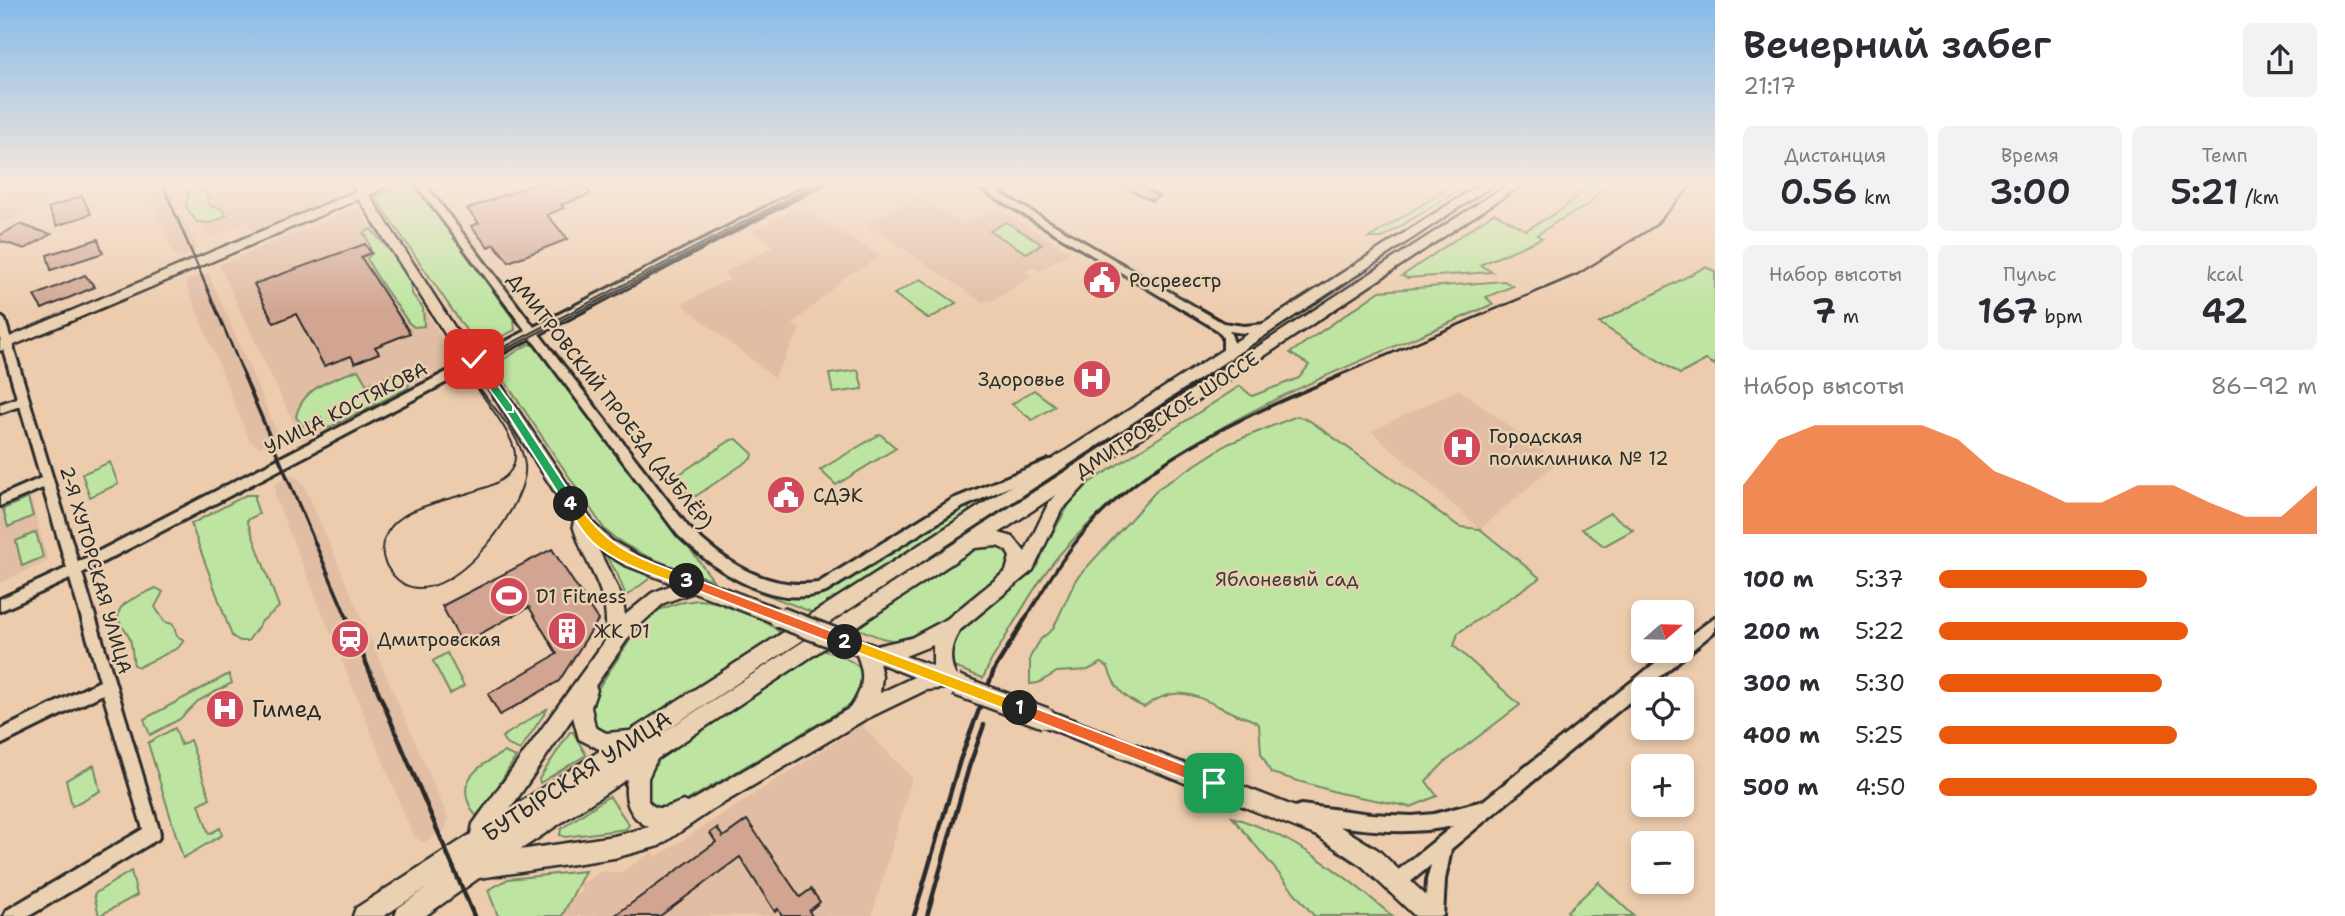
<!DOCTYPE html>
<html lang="ru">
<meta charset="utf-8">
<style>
:root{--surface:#fff;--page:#f2f2f3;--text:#2b2b33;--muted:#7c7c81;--accent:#ea580c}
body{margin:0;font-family:"Shantell Sans",sans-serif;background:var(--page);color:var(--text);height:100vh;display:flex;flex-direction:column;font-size:26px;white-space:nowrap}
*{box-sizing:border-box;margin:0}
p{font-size:23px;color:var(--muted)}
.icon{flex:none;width:38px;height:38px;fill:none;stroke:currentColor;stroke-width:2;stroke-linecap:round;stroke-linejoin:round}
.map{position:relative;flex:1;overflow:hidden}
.side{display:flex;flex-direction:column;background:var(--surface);width:630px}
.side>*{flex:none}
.needle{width:46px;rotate:70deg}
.tools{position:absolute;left:1631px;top:600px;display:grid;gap:14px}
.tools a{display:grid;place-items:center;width:63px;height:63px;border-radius:10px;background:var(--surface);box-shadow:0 4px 10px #0003;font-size:35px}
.pin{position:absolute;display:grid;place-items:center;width:60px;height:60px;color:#fff;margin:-30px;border-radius:14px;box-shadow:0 4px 10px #0006}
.km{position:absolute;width:35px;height:35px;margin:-18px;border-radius:50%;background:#222;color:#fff;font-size:19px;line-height:35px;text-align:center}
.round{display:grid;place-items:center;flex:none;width:74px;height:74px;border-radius:10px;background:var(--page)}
.head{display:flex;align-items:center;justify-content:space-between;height:119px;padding:0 28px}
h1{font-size:38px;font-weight:600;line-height:52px}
.stats{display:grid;grid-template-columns:repeat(3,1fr);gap:10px;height:119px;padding:7px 28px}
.stats div{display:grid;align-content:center;border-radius:10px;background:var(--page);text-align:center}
.stats b{font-size:35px;font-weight:600}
.stats small{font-size:19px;font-weight:400}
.stats p{font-size:19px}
.chart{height:196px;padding:14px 28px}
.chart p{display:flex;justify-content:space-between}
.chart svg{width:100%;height:126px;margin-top:7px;fill:var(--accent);opacity:.7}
ul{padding:0 28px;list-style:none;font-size:23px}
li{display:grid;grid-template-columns:112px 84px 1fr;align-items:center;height:52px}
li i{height:18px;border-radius:9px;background:var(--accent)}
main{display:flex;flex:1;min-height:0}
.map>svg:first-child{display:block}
.built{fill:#e1bda4}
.green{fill:#bde5a1;stroke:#748866;stroke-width:2}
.building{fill:#d1a592;stroke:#2b2b2b;stroke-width:2}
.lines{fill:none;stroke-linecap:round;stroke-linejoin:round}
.minor-casing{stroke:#2b2b2b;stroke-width:6}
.major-casing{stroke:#2b2b2b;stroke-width:5}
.minor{fill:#e9d1b1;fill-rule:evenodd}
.major{fill:#e9d1b1;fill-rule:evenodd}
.tram{stroke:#2b2b2b;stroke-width:2}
.rail-far2{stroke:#2b2b2b;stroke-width:2.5}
.rail-far1{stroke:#2b2b2b;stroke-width:3.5}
.rail{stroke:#2b2b2b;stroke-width:4.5}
.major-bridge-casing{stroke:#2b2b2b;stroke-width:25;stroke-linecap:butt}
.major-bridge{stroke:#e9d1b1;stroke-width:20}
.split-1{fill:#f0652b;stroke:#fff;stroke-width:2}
.split-2{fill:#f5b400;stroke:#fff;stroke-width:2}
.split-3{fill:#f0652b;stroke:#fff;stroke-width:2}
.split-4{fill:#f5b400;stroke:#fff;stroke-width:2}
.split-5{fill:#22a559;stroke:#fff;stroke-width:2}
.split-6{fill:#22a559;stroke:#fff;stroke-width:2}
.labels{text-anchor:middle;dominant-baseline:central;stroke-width:5;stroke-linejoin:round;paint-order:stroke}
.poi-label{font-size:19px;fill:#2b2b2b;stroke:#e9d1b1;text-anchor:start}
.street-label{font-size:19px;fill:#2b2b2b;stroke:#e9d1b1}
.park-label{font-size:19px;fill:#3a3e37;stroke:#e9d1b1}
.near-poi-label{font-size:23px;fill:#2b2b2b;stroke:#e9d1b1;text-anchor:start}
.near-street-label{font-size:23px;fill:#2b2b2b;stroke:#e9d1b1}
</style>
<main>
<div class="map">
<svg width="1715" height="916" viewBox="0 0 1715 916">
<rect width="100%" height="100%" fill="#edccae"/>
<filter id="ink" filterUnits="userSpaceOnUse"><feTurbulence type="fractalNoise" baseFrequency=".0143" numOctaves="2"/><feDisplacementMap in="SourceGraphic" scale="14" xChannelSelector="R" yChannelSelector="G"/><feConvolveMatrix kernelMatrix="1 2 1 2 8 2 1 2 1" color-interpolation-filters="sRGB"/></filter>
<g filter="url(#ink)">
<g class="built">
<polygon points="0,183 121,183 122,185 53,202 0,224"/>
<polygon points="144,183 168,183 196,246 194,253 183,257 173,254"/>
<polygon points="184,183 346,183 352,191 253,231 246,223 209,237"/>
<polygon points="918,196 965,225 995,208 1071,252 1040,271 1032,267 1025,272 1032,276 996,299 982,302 867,224"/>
<polygon points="799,206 880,257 844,278 793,324 800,330 774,378 682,304 730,279 723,273 774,246 753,231"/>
<polygon points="358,207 458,363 302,441 219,265"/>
<polygon points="202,274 209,274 278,434 277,440 260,447 250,442 186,284 187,280"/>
<polygon points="1459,389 1558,462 1480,529 1371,431"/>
<polygon points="292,476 299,479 304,485 448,818 446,829 423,843 413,835 275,497 275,484"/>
<polygon points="30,495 48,561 0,583 0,508"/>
<polygon points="862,725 912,778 872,916 547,916 582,892 580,885 602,871 619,873 653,852 656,857"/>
</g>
<g class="green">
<polygon points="178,183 194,183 205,193 210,206 222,209 227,215 212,223 197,222 186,207 189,190"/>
<polygon points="409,183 414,183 514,320 515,330 487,344 472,339 375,197"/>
<polygon points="1456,183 1469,183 1382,238 1369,238"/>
<polygon points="1592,183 1601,184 1604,187 1588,205 1558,221 1537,235 1542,238 1480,265 1492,272 1407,278 1402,276 1494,213 1526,230 1563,209"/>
<polygon points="1006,222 1042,244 1026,253 990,231"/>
<path d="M 371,229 L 399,261 L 411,284 L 412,294 L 423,308 L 424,326 L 414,327 L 408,322 C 395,301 377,281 367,258 L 372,254 L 367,237 L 363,233 Z"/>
<polygon points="1705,267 1715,271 1715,365 1706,360 1680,374 1599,323"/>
<polygon points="921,279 956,303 929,319 894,294"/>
<path d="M 1504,281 L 1513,286 L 1486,297 L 1493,304 C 1343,371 1170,427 1060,554 C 1036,582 1011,629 991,661 L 983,678 L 954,667 L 950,662 L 950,641 L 1029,574 L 1074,496 L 1089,483 L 1240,386 L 1252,396 L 1299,378 L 1309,365 L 1290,353 L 1380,291 Z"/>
<path d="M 529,344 L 541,348 L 713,580 C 676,567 634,556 605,530 L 498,371 L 499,362 Z"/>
<path d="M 358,370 L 367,385 L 393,374 L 411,375 L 408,388 L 326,429 L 321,417 L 303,426 L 296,417 C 302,387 333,379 358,370 Z"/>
<polygon points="858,370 863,389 833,393 829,374"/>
<polygon points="1034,390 1055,406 1032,420 1012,404"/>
<path d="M 1297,416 L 1310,421 L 1460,527 L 1480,529 L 1540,578 L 1458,633 L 1454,646 L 1520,705 L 1445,762 L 1426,781 L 1437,796 L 1411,807 L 1339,793 L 1271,773 L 1261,753 L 1259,724 C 1251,718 1242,717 1233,713 C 1198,698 1181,681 1144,707 C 1124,699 1114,687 1108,667 L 1101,663 L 1088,670 L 1057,672 L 1038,683 L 1030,684 L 1030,657 L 1041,639 L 1053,629 L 1076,579 L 1159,488 L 1228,444 Z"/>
<polygon points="880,434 896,448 836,485 820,470"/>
<polygon points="737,439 753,454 752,458 696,496 689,495 674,482 675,477 731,440"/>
<polygon points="110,462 118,484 90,497 82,474"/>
<polygon points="246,495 256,495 254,499 259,514 247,520 279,607 262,621 248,641 240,641 232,636 191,524"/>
<polygon points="28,498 33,516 8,527 3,509"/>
<polygon points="962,506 969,508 969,514 814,613 749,588 799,597 816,595"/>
<polygon points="1610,513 1633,530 1604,546 1582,529"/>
<polygon points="36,532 43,557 22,566 16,541"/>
<path d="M 984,544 L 1009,547 L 1012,564 C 986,586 936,639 902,641 C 886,642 870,633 856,628 Z"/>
<polygon points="604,553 653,576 626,596 617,573"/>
<path d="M 156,588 L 163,592 L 155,607 L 165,622 L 173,624 L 177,636 L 184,640 L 178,648 L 139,667 L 134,665 C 132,656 133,646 129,637 C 127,632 123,628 120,623 C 110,603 143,595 156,588 Z"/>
<path d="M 698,600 C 726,601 761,616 782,634 L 632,730 C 616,738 602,736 590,723 L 591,699 L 640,625 L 659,610 L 678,603 Z"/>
<path d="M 822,650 C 840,656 858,660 867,678 L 857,701 L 671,810 L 666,812 L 647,805 L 642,778 L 654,763 Z"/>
<polygon points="447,653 464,686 450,694 433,661"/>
<polygon points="229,674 232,683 198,701 180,719 150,735 144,719"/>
<polygon points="548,708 520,750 506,744 502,737"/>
<polygon points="175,728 181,745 190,740 210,798 199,804 209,834 220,828 222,835 183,858 148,743"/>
<polygon points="570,732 573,732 586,755 540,783 539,779"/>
<path d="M 504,752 L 516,757 L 486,805 L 476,816 C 452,783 475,768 504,752 Z"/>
<polygon points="94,765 100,791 72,806 66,780"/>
<polygon points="610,797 629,825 626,829 565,837 560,835 561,829 606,798"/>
<path d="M 1232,817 C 1294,836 1344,874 1392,916 L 1314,916 Z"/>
<polygon points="131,871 137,895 99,916 94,894"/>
<polygon points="585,871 562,916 498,916 488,890 508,879"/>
<polygon points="1599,882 1599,883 1634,916 1572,916 1567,911"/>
</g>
<g class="building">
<polygon points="537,183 571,183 576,188 583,186 591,194 561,205 564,208 547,215 568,239 509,262 494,244 488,247 471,226 479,223 467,209"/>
<polygon points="1116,183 1133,183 1159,196 1152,201"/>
<polygon points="82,196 91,214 57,226 48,208"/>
<polygon points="20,224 31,228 51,234 25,249 0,241 0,235"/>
<polygon points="98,239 103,253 51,270 47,255"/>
<polygon points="365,244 371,253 361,257 410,333 375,347 379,353 355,363 351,356 324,366 296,314 274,323 254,284"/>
<polygon points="85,275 95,287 42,309 34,296"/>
<polygon points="552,549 598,620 559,681 500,715 488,694 557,654 529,607 462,644 442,606"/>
<polygon points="747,820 800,897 811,889 820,902 809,911 812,916 782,916 778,909 775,912 740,857 660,916 614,916 716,842 710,833 717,828 723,837"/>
</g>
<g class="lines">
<g class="minor-casing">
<g id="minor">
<polygon points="352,183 361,183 367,194 365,196 359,196"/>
<path d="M 415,183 L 424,183 L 534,327 L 813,183 L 824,183 L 539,334 L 688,527 C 724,562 766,590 818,583 L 953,499 L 1049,460 L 1057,460 L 1059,463 L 1057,466 L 963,507 L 826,592 C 772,610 715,571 678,535 L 531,338 L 82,573 L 160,833 L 158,839 L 29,916 L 4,916 L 7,910 L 143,829 L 103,694 L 0,745 L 0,730 L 100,681 L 70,579 L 0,611 L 0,599 L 67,568 L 43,488 L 0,506 L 0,496 L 41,478 L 20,406 L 0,413 L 0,404 L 17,398 L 0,338 L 0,316 L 5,320 L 78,562 L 526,331 Z"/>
<path d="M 971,183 L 982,183 L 1223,323 L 1244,326 L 1265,324 L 1270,328 C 1260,336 1242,333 1229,331 C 1234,338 1235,347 1231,355 L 1223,355 L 1223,337 L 1216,329 Z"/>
<path d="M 1715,617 L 1715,631 L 1451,849 L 1445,880 L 1443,916 L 1425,916 L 1427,880 L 1431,865 L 1403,888 L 1397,891 L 1391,888 L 1388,882 L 1391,876 L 1453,826 C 1402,837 1352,828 1301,821 L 1295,819 L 1293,813 L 1295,807 L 1301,805 L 1371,814 L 1412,816 L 1434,814 L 1483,801 L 1670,651 L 1682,651 L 1682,642 Z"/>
</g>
</g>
<g class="major-casing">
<g id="major">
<path d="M 376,183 L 393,183 L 369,195 L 464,342 L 485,361 L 594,524 L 612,541 L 637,555 L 785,611 L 788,617 L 785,623 L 779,625 L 694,592 L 664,603 L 633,631 L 595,686 L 597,690 L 591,707 L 595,727 L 606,733 L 630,731 L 1482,183 L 1496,183 L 639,748 L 1510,183 L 1524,183 L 1084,476 L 1087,481 L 1085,485 L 1061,511 L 1033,570 L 960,630 C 949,648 948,661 958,681 L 955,687 L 926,690 L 864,720 L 715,808 L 659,846 L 614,858 L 479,878 L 425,916 L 395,916 L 398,908 L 428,887 L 384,916 L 353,916 L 356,908 L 471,834 L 473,824 L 605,641 C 612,588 586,572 573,525 L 574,522 L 475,367 L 454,348 L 359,199 L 0,351 L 0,341 ZM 1057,494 L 1049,502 L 1025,552 L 1013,537 L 999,533 ZM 997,546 L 1006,550 L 1010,557 L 1006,571 L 947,619 L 911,638 L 876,646 L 852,637 L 845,639 L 843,645 L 845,651 L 857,655 C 866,677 863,689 850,708 L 688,803 L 683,801 C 670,806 658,814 648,801 L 648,778 L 657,759 L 975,548 ZM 598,549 L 625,565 L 674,584 L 652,593 L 625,615 L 622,597 ZM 933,645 L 933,666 L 905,656 ZM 879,663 L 914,677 L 880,693 L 882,676 ZM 573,717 L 579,739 L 601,750 L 510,809 ZM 627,779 C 623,800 629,818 649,827 L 614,836 L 520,850 Z"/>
<polygon points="1045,709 1331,821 1378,850 1439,908 1442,916 1415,916 1362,866 1317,836 1038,724 1035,718 1038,712"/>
</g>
</g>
<use href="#minor" class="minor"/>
<use href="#major" class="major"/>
<path class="tram" d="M 818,183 L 478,361 L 470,378 C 481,395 516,437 515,456 C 515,505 400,488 384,540 C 381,551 383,562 390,571 C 433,633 530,508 525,465 C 522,436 492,407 476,383 L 475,376 L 482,362 L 823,183"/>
<g class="rail-far2">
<polyline points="162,183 245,377"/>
<polyline points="1335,377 1578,274 1655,226 1694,183"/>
</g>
<g class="rail-far1">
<polyline points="244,376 347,618"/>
<path d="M 1026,618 C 1047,583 1068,547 1097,518 C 1162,450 1255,412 1340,376"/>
</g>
<g class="rail">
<polyline points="346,616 474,916"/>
<polyline points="914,916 960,760 994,670 1027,616"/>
<polyline points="927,916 969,767 984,725"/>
</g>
<g class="major-bridge-casing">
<g id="major-bridge">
<polyline points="779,617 852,645"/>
<polyline points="956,685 1045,718"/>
</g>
</g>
<use href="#major-bridge" class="major-bridge"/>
</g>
</g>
<linearGradient id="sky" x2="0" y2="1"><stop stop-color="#86baea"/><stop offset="0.59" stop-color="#f7e8db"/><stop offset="1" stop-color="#f7e8db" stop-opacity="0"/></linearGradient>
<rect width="1715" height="311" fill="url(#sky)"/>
<polygon class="split-1" points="1020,702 1214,776 1219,778 1221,783 1219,788 1214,790 1015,713 1013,708"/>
<polygon class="split-2" points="845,636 1025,704 1027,708 1020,715 840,646 838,642"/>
<polygon class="split-3" points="687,576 850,638 851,642 845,648 683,585 681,581"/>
<path class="split-4" d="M 571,499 L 575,500 C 610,552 636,556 692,578 L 692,585 L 687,587 C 659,577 626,567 601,549 C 586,539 577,522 567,507 L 565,504 Z"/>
<polygon class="split-5" points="510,405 513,406 575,500 575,507 567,507 504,409"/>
<polygon class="split-6" points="474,356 477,357 513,406 513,412 506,412 470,362 470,357"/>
<defs>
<g id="civic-disc" transform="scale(2.0125)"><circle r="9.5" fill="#d1495b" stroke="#e9d1b1"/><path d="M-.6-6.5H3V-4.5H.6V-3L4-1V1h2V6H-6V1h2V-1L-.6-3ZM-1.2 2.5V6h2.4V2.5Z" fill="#fff"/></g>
<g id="hospital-disc" transform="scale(2.0125)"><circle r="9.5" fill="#d1495b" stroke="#e9d1b1"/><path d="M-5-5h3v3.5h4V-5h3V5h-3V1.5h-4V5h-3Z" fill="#fff"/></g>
<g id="stadium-disc" transform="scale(2.0125)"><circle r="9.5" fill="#d1495b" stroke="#e9d1b1"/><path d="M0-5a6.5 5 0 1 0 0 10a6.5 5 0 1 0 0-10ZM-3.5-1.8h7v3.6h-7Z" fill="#fff"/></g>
<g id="building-disc" transform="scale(2.0125)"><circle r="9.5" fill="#d1495b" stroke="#e9d1b1"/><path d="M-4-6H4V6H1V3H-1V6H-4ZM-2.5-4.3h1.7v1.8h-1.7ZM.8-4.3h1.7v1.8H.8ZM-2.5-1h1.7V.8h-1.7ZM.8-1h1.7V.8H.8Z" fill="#fff"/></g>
<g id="station-disc" transform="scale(2.0125)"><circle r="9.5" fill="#d1495b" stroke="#e9d1b1"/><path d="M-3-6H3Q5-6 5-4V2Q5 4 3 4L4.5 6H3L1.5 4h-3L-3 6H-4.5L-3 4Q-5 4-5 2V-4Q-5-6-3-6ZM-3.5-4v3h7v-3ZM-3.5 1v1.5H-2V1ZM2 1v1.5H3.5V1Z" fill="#fff"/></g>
</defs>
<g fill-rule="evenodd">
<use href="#civic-disc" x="1102" y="280"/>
<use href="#hospital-disc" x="1092" y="379"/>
<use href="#hospital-disc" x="1462" y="447"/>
<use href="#civic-disc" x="786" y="495"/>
<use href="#stadium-disc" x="509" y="596"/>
<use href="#building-disc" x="567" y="631"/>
<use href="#station-disc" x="350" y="639"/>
<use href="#hospital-disc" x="225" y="709"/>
</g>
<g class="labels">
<g class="poi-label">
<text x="1129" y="280">Росреестр</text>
<text x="1065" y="379" text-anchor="end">Здоровье</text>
<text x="1489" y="436">Городская<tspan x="1489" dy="22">поликлиника № 12</tspan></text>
<text x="813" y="495">СДЭК</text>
<text x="536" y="596">D1 Fitness</text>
<text x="594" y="631">ЖК D1</text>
<text x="377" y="639">Дмитровская</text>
</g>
<g class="street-label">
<text transform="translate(610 401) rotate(52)">ДМИТРОВСКИЙ ПРОЕЗД (ДУБЛЁР)</text>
<text transform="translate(346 408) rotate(-27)">УЛИЦА КОСТЯКОВА</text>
<text transform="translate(1167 415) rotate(-33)">ДМИТРОВСКОЕ ШОССЕ</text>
<text transform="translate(96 570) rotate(74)">2-Я ХУТОРСКАЯ УЛИЦА</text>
</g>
<g class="park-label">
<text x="1287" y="579">Яблоневый сад</text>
</g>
<g class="near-poi-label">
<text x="252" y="709">Гимед</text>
</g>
<g class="near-street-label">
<text transform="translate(577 776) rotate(-33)">БУТЫРСКАЯ УЛИЦА</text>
</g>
</g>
</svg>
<div class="tools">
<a><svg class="needle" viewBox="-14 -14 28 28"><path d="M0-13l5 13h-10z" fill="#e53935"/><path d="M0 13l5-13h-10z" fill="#7c7c81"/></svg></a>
<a><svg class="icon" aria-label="locate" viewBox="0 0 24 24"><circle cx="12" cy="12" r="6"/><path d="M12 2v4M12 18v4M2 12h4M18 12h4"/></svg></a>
<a>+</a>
<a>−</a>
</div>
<div class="pin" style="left:1214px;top:783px;background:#1e9e55"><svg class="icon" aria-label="arrive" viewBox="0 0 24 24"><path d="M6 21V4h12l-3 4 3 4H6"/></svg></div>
<div class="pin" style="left:474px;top:359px;background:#d93025"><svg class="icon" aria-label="check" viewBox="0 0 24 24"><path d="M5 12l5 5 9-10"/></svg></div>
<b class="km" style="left:1020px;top:708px">1</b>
<b class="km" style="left:845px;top:642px">2</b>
<b class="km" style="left:687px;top:581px">3</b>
<b class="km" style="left:571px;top:504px">4</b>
</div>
<section class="side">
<div class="head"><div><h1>Вечерний забег</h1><p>21:17</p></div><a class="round"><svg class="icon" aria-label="share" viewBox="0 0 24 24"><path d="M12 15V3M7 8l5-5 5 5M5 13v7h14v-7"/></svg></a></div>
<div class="stats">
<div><p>Дистанция</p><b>0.56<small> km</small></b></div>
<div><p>Время</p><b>3:00</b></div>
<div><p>Темп</p><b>5:21<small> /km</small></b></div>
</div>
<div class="stats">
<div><p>Набор высоты</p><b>7<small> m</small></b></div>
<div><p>Пульс</p><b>167<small> bpm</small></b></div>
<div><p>kcal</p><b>42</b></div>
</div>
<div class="chart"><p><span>Набор высоты</span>86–92 m</p>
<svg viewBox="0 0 160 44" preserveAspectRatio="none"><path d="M0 44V27L10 11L20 6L30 6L40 6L50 6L60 11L70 22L80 27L90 33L100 33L110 27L120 27L130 33L140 38L150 38L160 27V44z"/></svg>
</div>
<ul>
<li><b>100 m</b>5:37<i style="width:55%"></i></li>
<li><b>200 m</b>5:22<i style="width:66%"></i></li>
<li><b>300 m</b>5:30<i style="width:59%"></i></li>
<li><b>400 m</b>5:25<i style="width:63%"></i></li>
<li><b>500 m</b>4:50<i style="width:100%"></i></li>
</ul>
</section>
</main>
